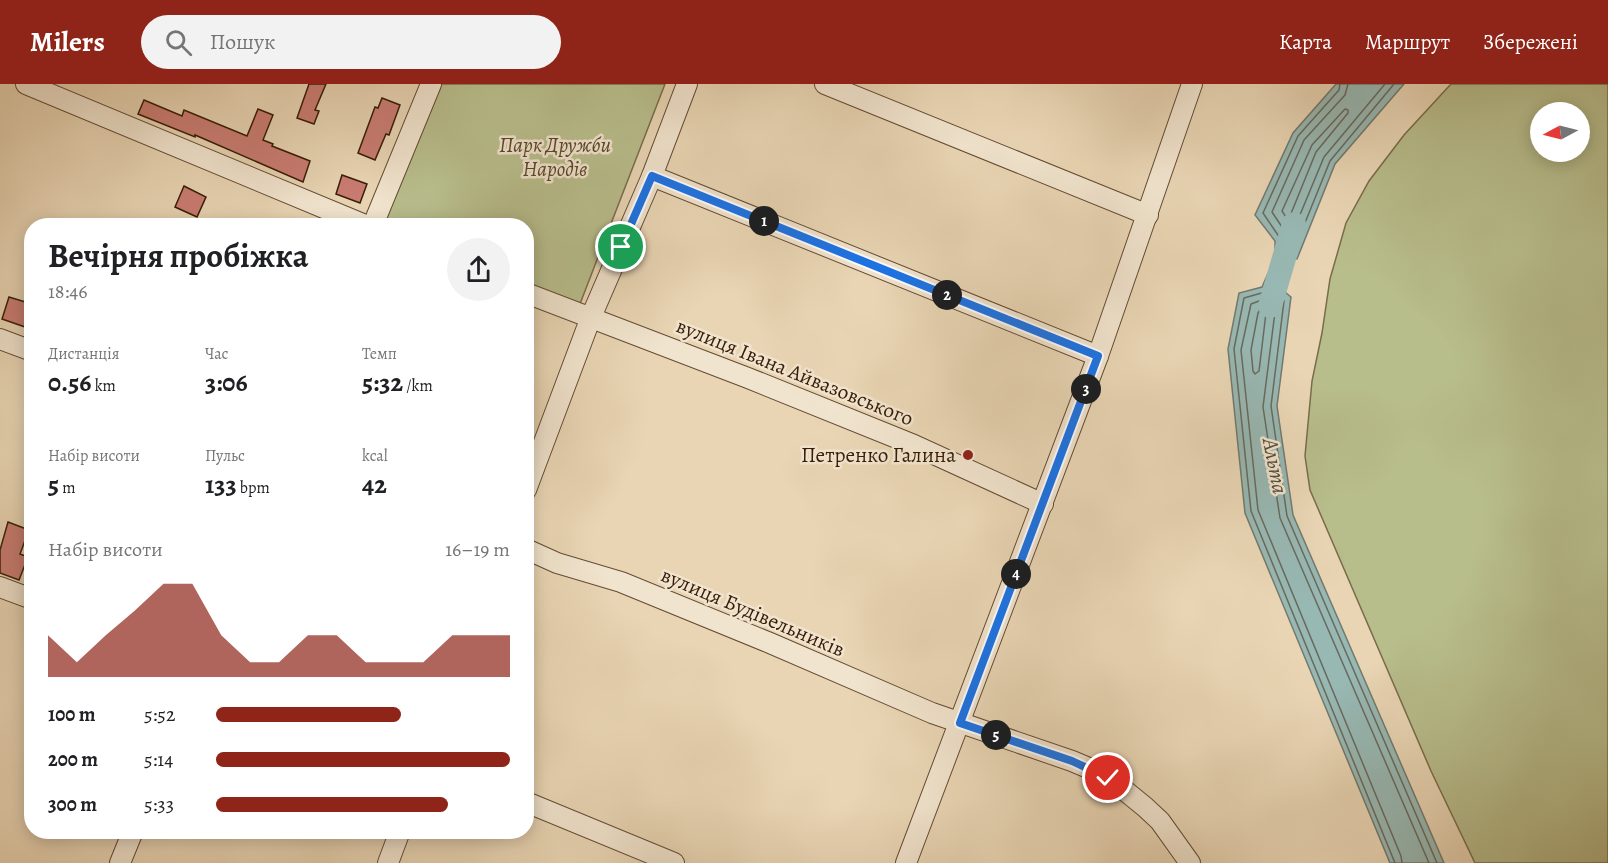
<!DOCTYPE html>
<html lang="uk">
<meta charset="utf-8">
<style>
:root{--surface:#fff;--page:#f2f2f2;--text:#202124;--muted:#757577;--accent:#8f2418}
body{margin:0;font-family:Alegreya,serif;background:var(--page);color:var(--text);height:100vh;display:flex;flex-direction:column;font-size:22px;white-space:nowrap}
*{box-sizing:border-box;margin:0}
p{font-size:20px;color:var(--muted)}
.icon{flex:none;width:33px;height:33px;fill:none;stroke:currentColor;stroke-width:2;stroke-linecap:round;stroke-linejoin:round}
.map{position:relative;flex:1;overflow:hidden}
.details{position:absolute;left:24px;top:134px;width:510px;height:621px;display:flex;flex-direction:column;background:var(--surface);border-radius:24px;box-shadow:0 3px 15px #0003}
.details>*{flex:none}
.needle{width:39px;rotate:263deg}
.fabs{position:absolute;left:1530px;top:18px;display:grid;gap:12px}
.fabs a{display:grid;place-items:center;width:60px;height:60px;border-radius:50%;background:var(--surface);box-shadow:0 3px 15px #0003;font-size:30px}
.pin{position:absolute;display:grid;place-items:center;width:51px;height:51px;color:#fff;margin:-26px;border:3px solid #fff;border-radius:50%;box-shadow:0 2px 6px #0007}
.km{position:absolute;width:30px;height:30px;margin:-15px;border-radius:50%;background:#222;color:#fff;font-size:16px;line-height:30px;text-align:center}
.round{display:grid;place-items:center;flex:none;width:63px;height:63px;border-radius:32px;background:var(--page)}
.overview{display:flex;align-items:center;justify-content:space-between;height:102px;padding:0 24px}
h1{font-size:33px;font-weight:700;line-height:45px}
.stats{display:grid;grid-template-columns:repeat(3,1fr);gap:9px;height:102px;padding:6px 24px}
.stats div{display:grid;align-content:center}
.stats b{font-size:26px;font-weight:700}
.stats small{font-size:16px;font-weight:400}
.stats p{font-size:16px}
.chart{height:168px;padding:12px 24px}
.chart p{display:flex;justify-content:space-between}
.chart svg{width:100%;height:108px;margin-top:6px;fill:var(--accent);opacity:.7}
ul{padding:0 24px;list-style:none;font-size:20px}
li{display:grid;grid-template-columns:96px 72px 1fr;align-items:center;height:45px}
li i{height:15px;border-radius:8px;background:var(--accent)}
header{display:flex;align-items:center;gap:36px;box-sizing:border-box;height:84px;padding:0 30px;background:var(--accent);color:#fff}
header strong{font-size:28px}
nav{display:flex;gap:33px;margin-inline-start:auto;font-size:21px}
.search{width:420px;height:54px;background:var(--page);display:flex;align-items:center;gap:15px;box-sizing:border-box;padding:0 21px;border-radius:33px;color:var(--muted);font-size:22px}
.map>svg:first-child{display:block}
.green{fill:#b8bd8c;stroke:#786d4a;stroke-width:1.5;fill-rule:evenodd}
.water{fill:#98b8b3;stroke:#717a6f;stroke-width:1.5}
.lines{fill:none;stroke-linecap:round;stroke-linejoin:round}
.shore{stroke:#686a5e;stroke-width:1.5}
.river{stroke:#98b8b3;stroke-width:24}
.building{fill:#ca7d73;stroke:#371d08;stroke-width:1.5}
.minor-casing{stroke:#644b33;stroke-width:22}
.minor{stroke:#f1e4ce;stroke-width:20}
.route-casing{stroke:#fff;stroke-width:12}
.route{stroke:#1a73e8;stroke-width:8}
.poi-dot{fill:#8f2418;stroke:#f1e4ce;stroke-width:2}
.labels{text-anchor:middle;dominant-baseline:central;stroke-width:5;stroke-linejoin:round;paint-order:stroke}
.park-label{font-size:21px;font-style:italic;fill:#574529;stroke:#f1e4ce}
.street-label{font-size:21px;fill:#371d08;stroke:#f1e4ce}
.poi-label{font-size:21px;fill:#371d08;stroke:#f1e4ce;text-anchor:end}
.water-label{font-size:22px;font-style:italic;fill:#544c3b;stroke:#f1e4ce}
</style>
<header>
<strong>Milers</strong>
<div class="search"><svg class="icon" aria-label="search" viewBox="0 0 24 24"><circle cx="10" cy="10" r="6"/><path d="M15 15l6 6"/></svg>Пошук</div>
<nav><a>Карта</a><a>Маршрут</a><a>Збережені</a></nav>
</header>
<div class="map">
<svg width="1608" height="779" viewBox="0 0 1608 779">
<rect width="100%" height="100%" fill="#e9d5b4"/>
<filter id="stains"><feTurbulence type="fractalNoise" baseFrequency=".00333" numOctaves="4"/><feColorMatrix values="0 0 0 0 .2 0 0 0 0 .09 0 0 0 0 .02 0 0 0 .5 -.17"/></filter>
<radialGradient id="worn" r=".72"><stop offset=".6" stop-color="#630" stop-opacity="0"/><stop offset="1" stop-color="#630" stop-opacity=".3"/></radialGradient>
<g class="green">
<polygon points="433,0 665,0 578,225 527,204 526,141 377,141"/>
<path d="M 1451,0 L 1608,0 L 1608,779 L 1475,779 L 1431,687 L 1310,406 L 1305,372 L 1312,297 L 1322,249 L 1330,195 L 1346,139 L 1369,97 L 1404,51 ZM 1540,28 L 1580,28 L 1580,68 L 1540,68 Z"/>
</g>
<g class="water">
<polygon points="1336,0 1404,0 1335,80 1297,175 1275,170 1275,157 1255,131 1293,49"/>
<polygon points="1269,187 1286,191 1285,208 1291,213 1277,322 1293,431 1444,779 1390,779 1245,429 1228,265 1239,209 1262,203"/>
</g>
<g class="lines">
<g class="shore">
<polyline points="1340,0 1339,6 1298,52 1263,129 1280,154 1283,165 1291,168 1294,166 1330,77 1394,0"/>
<polyline points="1348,0 1345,11 1304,56 1272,128 1288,152 1292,150 1324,73 1385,0"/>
<polygon points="1345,25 1348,26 1348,29 1316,68 1290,132 1286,133 1282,127 1312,61"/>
<polygon points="1260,226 1264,226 1266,229 1259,287 1255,290 1253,287 1251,266 1258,229"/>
<polyline points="1395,779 1251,427 1234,265 1244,214 1265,208 1273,195 1279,197 1279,210 1284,217 1271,322 1287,432 1437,779"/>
<polyline points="1402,779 1401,772 1258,426 1241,266 1251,220 1270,213 1276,220 1263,323 1280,434 1429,779"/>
</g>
<polyline class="river" points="1270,222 1294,140"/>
</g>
<g class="building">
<polygon points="309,0 326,0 315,26 319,27 314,40 297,34"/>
<polygon points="382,14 400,21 389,51 386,50 375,76 358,69 375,23 378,24"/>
<polygon points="144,16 182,32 184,26 247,52 258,25 273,31 263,56 273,60 272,62 310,77 303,98 195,51 195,53 138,30"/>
<polygon points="342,91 367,100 360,119 336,110"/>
<polygon points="184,102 206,113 197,133 175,123"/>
<polygon points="9,213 32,220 25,243 2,235"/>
<polygon points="8,438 29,446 20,470 28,473 19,496 0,489 0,466"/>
</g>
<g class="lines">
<g class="minor-casing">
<g id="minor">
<polyline points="26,0 365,141"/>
<polyline points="825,0 1148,131"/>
<polyline points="652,92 1098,272"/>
<polyline points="373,141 431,0"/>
<polyline points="526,209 748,294 914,361 1043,420"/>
<polyline points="0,255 32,267"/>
<polyline points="526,406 591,233 652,92 687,0"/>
<polyline points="526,465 557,479 621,498 770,559 932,629 1072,677 1098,688 1118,701 1145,723 1160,737 1190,779"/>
<polyline points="0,503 32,515"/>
<polyline points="526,718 674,779"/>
<polyline points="120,779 133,747"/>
<polyline points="388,779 400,747"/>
<polyline points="906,779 1098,272 1192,0"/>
</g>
</g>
<use href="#minor" class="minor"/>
</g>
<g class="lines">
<g class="route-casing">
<polyline id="route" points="621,163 652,92 1098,272 960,639 1072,677 1108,694"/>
</g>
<use href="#route" class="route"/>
</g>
<circle class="poi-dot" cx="968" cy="371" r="6"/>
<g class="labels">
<g class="park-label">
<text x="555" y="61">Парк Дружби<tspan x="555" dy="24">Народів</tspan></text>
</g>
<g class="street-label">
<text transform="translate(795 288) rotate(22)">вулиця Івана Айвазовського</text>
<text transform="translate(753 528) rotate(23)">вулиця Будівельників</text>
</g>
<g class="poi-label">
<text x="956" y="371">Петренко Галина</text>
</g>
<g class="water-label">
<text transform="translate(1275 382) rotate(79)">Альта</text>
</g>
</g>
<rect width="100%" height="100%" filter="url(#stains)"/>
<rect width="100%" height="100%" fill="url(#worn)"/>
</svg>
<div class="fabs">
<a><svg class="needle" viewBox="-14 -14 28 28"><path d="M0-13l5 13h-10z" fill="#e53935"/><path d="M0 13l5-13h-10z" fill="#757577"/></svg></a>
</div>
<div class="pin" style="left:621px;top:163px;background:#1e9e55"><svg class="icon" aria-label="arrive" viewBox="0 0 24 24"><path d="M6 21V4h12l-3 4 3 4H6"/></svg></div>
<div class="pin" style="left:1108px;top:694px;background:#d93025"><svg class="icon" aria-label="check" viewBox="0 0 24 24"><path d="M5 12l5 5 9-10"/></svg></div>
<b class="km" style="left:764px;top:137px">1</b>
<b class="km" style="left:947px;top:211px">2</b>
<b class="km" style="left:1086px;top:305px">3</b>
<b class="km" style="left:1016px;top:490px">4</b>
<b class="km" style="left:996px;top:651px">5</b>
<section class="details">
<div class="overview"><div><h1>Вечірня пробіжка</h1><p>18:46</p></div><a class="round"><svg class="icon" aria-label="share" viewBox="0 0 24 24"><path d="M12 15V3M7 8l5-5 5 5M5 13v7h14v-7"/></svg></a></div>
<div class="stats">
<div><p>Дистанція</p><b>0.56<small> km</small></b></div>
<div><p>Час</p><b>3:06</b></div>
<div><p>Темп</p><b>5:32<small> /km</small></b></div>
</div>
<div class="stats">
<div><p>Набір висоти</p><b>5<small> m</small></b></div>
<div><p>Пульс</p><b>133<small> bpm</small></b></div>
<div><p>kcal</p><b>42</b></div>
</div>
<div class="chart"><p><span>Набір висоти</span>16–19 m</p>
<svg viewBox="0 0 160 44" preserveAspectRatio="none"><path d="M0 44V27L10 38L20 27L30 17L40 6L50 6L60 27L70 38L80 38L90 27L100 27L110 38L120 38L130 38L140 27L150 27L160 27V44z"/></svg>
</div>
<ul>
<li><b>100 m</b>5:52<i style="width:63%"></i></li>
<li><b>200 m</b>5:14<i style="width:100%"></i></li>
<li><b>300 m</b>5:33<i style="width:79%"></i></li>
</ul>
</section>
</div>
